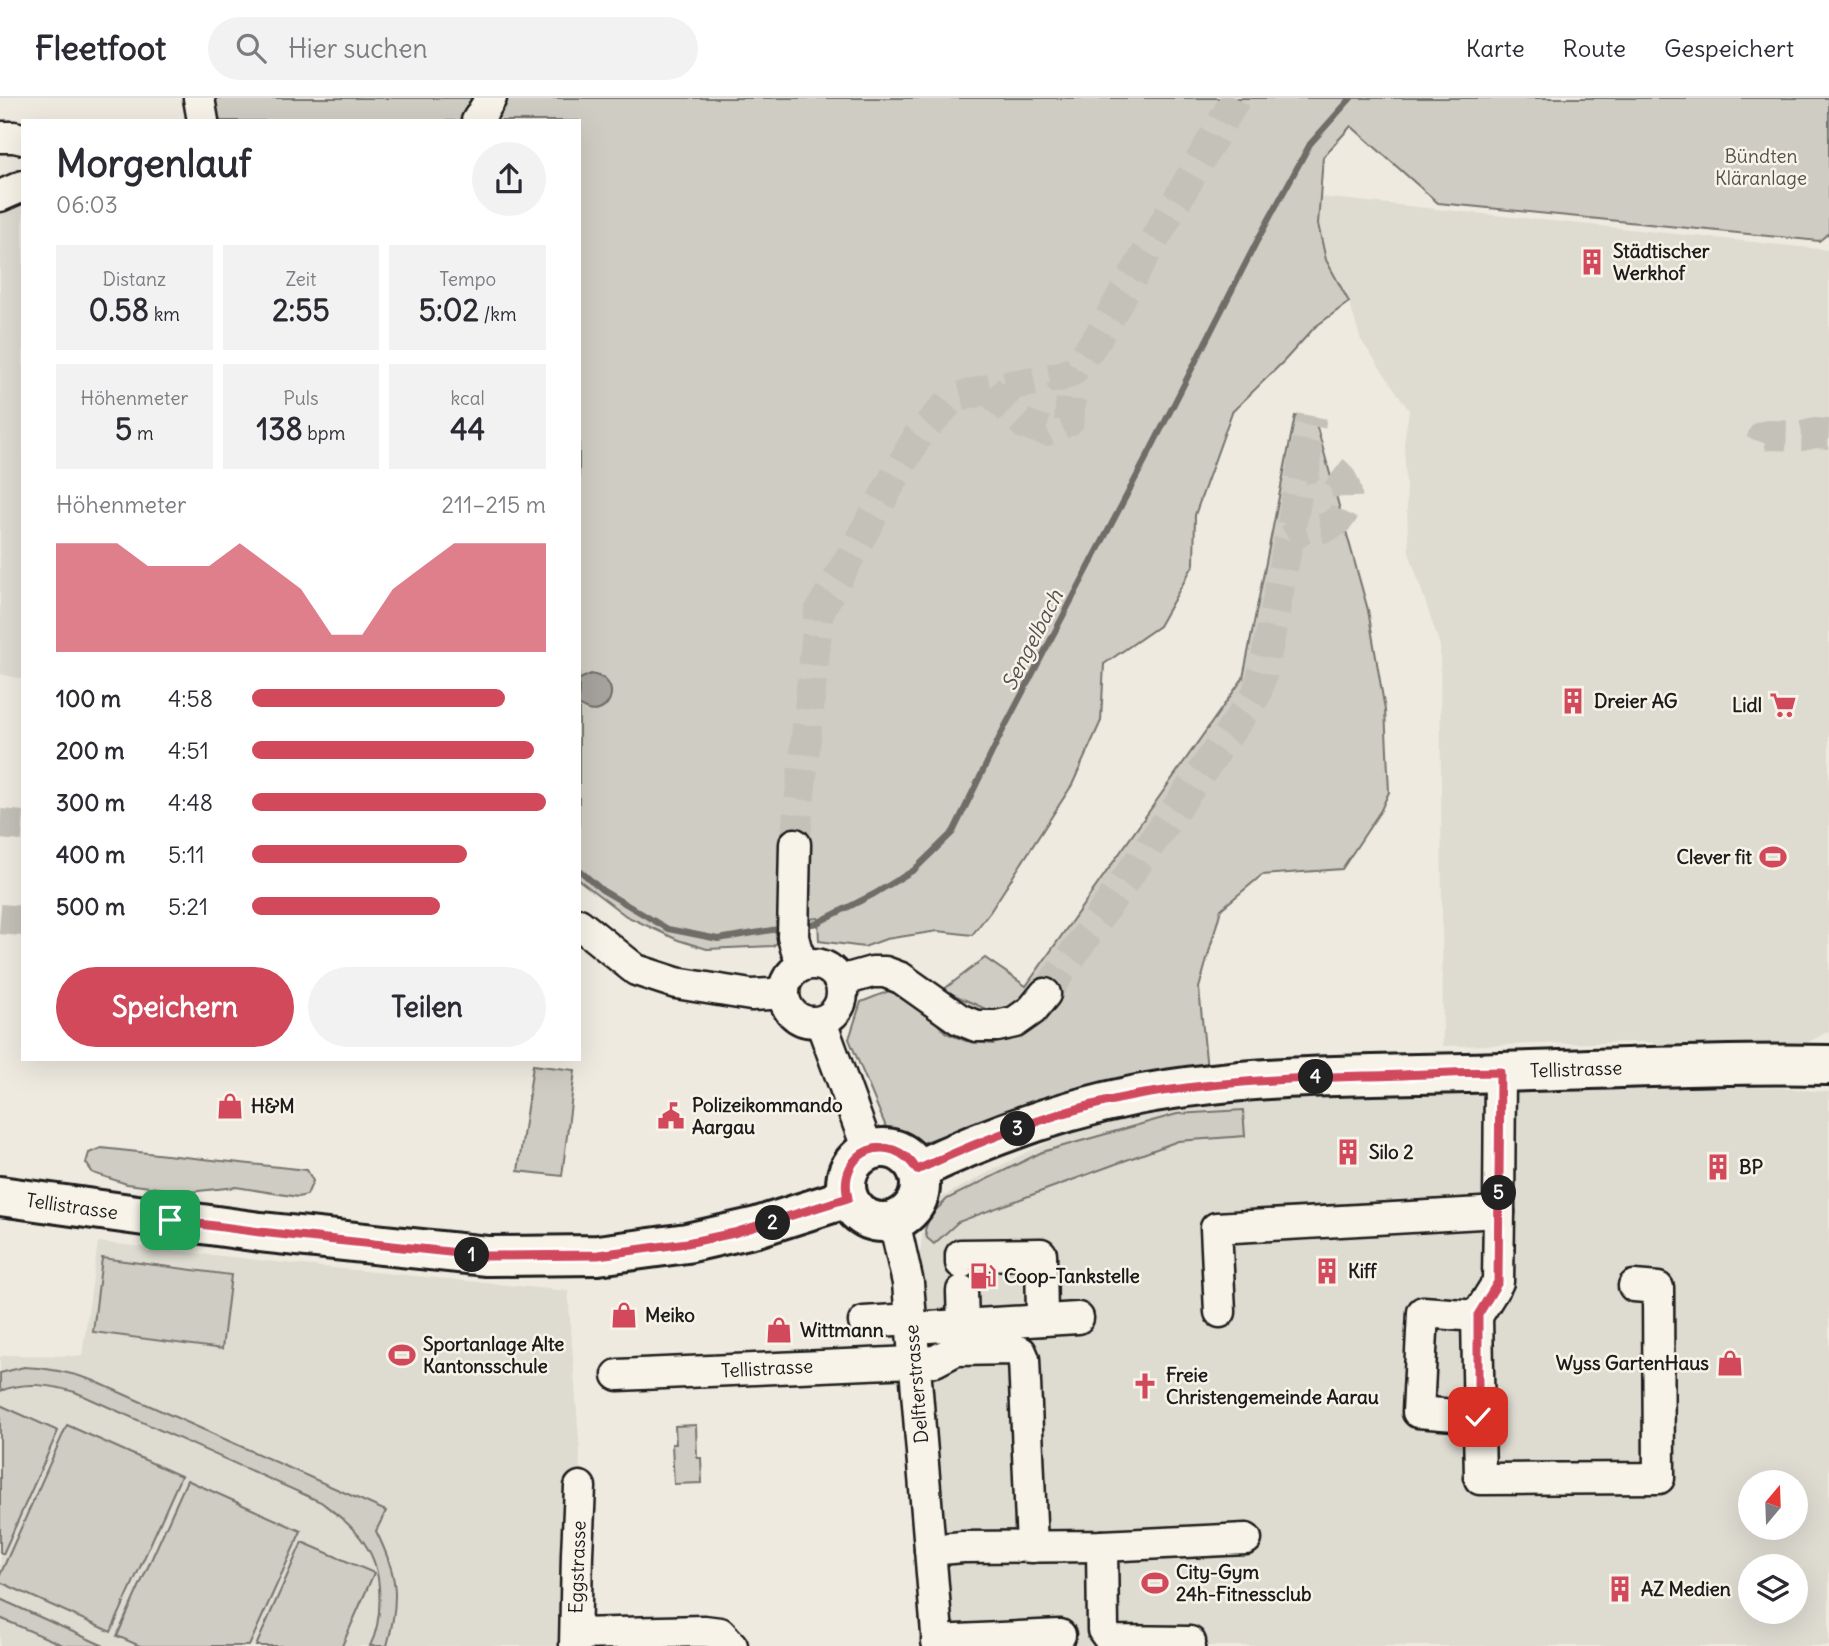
<!DOCTYPE html>
<html lang="de">
<meta charset="utf-8">
<style>
:root{--surface:#fff;--page:#f2f2f3;--text:#2b2b33;--muted:#7c7c81;--line:#e1e1e2;--accent:#d1495b}
body{margin:0;font-family:Delius,sans-serif;background:var(--page);color:var(--text);height:100vh;display:flex;flex-direction:column;font-size:26px;white-space:nowrap}
*{box-sizing:border-box;margin:0}
p{font-size:23px;color:var(--muted)}
.icon{flex:none;width:38px;height:38px;fill:none;stroke:currentColor;stroke-width:2;stroke-linecap:round;stroke-linejoin:round}
.map{position:relative;flex:1;overflow:hidden}
.panel{position:absolute;left:21px;top:21px;width:560px;height:942px;display:flex;flex-direction:column;background:var(--surface);border-radius:0px;box-shadow:0 7px 28px #0002}
.panel>*{flex:none}
.needle{width:46px;rotate:19deg}
.fabs{position:absolute;left:1738px;top:1372px;display:grid;gap:14px}
.fabs a{display:grid;place-items:center;width:70px;height:70px;border-radius:50%;background:var(--surface);box-shadow:0 7px 28px #0002;font-size:35px}
.pin{position:absolute;display:grid;place-items:center;width:60px;height:60px;color:#fff;margin:-30px;border-radius:14px;box-shadow:0 4px 10px #0006}
.km{position:absolute;width:35px;height:35px;margin:-18px;border-radius:50%;background:#222;color:#fff;font-size:19px;line-height:35px;text-align:center}
.round{display:grid;place-items:center;flex:none;width:74px;height:74px;border-radius:37px;background:var(--page)}
.headline{display:flex;align-items:center;justify-content:space-between;height:119px;padding:0 35px}
h1{font-size:38px;font-weight:700;line-height:52px}
.figures{display:grid;grid-template-columns:repeat(3,1fr);gap:10px;height:119px;padding:7px 35px}
.figures div{display:grid;align-content:center;border-radius:0px;background:var(--page);text-align:center}
.figures b{font-size:30px;font-weight:700}
.figures small{font-size:19px;font-weight:400}
.figures p{font-size:19px}
.chart{height:196px;padding:14px 35px}
.chart p{display:flex;justify-content:space-between}
.chart svg{width:100%;height:126px;margin-top:7px;fill:var(--accent);opacity:.7}
.primary-button{display:flex;gap:14px;margin-top:auto;padding:14px 35px}
.primary-button a{flex:1;height:80px;border-radius:42px;background:var(--accent);color:#fff;font-size:28px;font-weight:700;line-height:80px;text-align:center}
.primary-button a+a{background:var(--page);color:var(--text)}
ul{padding:0 35px;list-style:none;font-size:23px}
li{display:grid;grid-template-columns:112px 84px 1fr;align-items:center;height:52px}
li i{height:18px;border-radius:9px;background:var(--accent)}
header{display:flex;align-items:center;gap:42px;box-sizing:border-box;height:98px;padding:0 35px;background:var(--surface);border-bottom:2px solid var(--line)}
header strong{font-size:33px}
nav{display:flex;gap:38px;margin-inline-start:auto;font-size:24px}
.search{width:490px;height:63px;background:var(--page);display:flex;align-items:center;gap:18px;box-sizing:border-box;padding:0 24px;border-radius:38px;color:var(--muted);font-size:26px}
.map>svg:first-child{display:block}
.built{fill:#dedbd1;fill-rule:evenodd}
.green{fill:#cfccc3;stroke:#767470;stroke-width:2}
.water{fill:#a6a39d;stroke:#6f6d69;stroke-width:2}
.lines{fill:none;stroke-linecap:round;stroke-linejoin:round}
.stream{stroke:#6f6d69;stroke-width:6}
.minor-tunnel{stroke:#c4c1b9;stroke-width:30;stroke-dasharray:30 15;stroke-linecap:butt}
.minor-casing{stroke:#1c1c1c;stroke-width:35}
.major-casing{stroke:#1c1c1c;stroke-width:44}
.minor{stroke:#f7f3e8;stroke-width:30}
.major{stroke:#f7f3e8;stroke-width:38}
.route-casing{stroke:#fff;stroke-width:14}
.route{stroke:#d1495b;stroke-width:9}
.labels{text-anchor:middle;dominant-baseline:central;stroke-width:5;stroke-linejoin:round;paint-order:stroke}
.park-label{font-size:19px;fill:#52514e;stroke:#f7f3e8}
.poi-label{font-size:19px;font-weight:bold;fill:#1c1c1c;stroke:#f7f3e8;text-anchor:start}
.street-label{font-size:19px;fill:#1c1c1c;stroke:#f7f3e8}
.water-label{font-size:21px;font-style:italic;fill:#535250;stroke:#f7f3e8}
</style>
<header>
<strong>Fleetfoot</strong>
<div class="search"><svg class="icon" aria-label="search" viewBox="0 0 24 24"><circle cx="10" cy="10" r="6"/><path d="M15 15l6 6"/></svg>Hier suchen</div>
<nav><a>Karte</a><a>Route</a><a>Gespeichert</a></nav>
</header>
<div class="map">
<svg width="1829" height="1548" viewBox="0 0 1829 1548">
<rect width="100%" height="100%" fill="#eeeae0"/>
<filter id="ink" filterUnits="userSpaceOnUse"><feTurbulence type="fractalNoise" baseFrequency=".0143" numOctaves="2"/><feDisplacementMap in="SourceGraphic" scale="14" xChannelSelector="R" yChannelSelector="G"/><feConvolveMatrix kernelMatrix="1 2 1 2 8 2 1 2 1" color-interpolation-filters="sRGB"/></filter>
<g filter="url(#ink)">
<g class="built">
<polygon points="23,88 23,581 0,576 0,98"/>
<polygon points="1321,99 1829,152 1829,933 1801,948 1684,949 1643,944 1443,948 1440,548 1409,454 1404,345 1409,312 1361,242 1349,204 1326,162 1318,126"/>
<path d="M 1366,985 L 1779,990 L 1829,994 L 1829,1548 L 938,1548 L 911,1221 L 923,1131 L 940,1100 L 1021,1057 L 1081,1029 L 1161,1013 L 1242,1003 L 1286,1000 ZM 1750,1384 L 1796,1384 L 1796,1430 L 1750,1430 ZM 1750,1468 L 1796,1468 L 1796,1514 L 1750,1514 Z"/>
<polygon points="98,1144 302,1167 568,1193 580,1355 575,1548 0,1548 0,1259 6,1257 82,1258"/>
</g>
<g class="green">
<polygon points="199,0 1829,0 1829,135 1819,143 1438,105 1351,28 1323,59 1318,126 1326,162 1349,204 1315,229 1284,263 1232,314 1195,417 1194,466 1159,528 1104,566 1101,623 1072,687 990,814 972,837 938,833 886,841 864,849 819,843 818,820 776,824 779,843 773,848 707,851 678,842 626,818 579,782 579,23 203,23"/>
<path d="M 1295,318 L 1315,322 L 1368,512 L 1385,612 L 1389,694 L 1381,712 L 1342,771 L 1262,777 L 1221,811 L 1199,890 L 1207,972 L 1023,1010 L 922,1045 C 906,1044 897,1039 886,1029 L 849,941 L 861,904 L 889,893 L 917,904 L 946,935 L 966,943 L 993,946 L 1032,930 L 1015,924 L 943,892 L 985,860 L 1026,888 L 1243,580 Z"/>
<polygon points="533,967 575,972 562,1078 518,1073"/>
<polygon points="1243,1012 1245,1038 1178,1043 958,1124 934,1146 927,1140 925,1132 930,1118 947,1101 1042,1054 1177,1016"/>
<polygon points="101,1050 307,1072 313,1083 307,1097 298,1099 236,1089 189,1094 127,1086 93,1075 86,1065 89,1055"/>
<polygon points="102,1160 231,1177 222,1251 93,1234"/>
<path d="M 24,1269 C 48,1270 69,1274 92,1282 L 386,1413 L 376,1433 C 398,1477 400,1500 387,1548 L 370,1548 C 383,1522 383,1476 368,1451 C 357,1431 339,1418 321,1404 L 75,1294 C 50,1287 26,1283 0,1293 L 0,1275 Z"/>
<polygon points="0,1307 58,1333 3,1456 0,1454"/>
<polygon points="67,1327 181,1378 111,1534 0,1484 0,1477"/>
<polygon points="696,1327 697,1360 701,1360 702,1385 674,1386 672,1346 676,1346 675,1328"/>
<polygon points="187,1382 301,1433 249,1548 140,1548 117,1538"/>
<polygon points="302,1444 374,1475 342,1548 256,1548"/>
<polygon points="0,1501 104,1548 65,1548 0,1520"/>
</g>
<path class="water" d="M 591,576 C 629,582 606,629 579,607 L 579,582 L 582,580 Z"/>
<g class="lines">
<g class="stream">
<polyline points="579,772 602,792 668,831 718,841 784,830"/>
<polyline points="802,828 817,825 874,796 914,772 953,734 1002,634 1151,351 1257,143 1310,46 1351,0"/>
</g>
<g class="minor-tunnel">
<polyline points="988,291 1024,326 1046,333 1069,323 1071,299 1059,279"/>
<polyline points="1761,344 1763,338 1768,337 1803,338 1815,335 1829,336"/>
<polyline points="1302,372 1312,318"/>
<polyline points="0,726 23,728"/>
<polyline points="795,746 819,514 917,339 952,301 988,291 1059,279 1073,273 1098,239 1236,0"/>
<polyline points="0,821 23,823"/>
<path d="M 1045,896 L 1256,597 L 1264,571 L 1302,372 C 1305,371 1308,369 1312,368 C 1340,362 1359,400 1339,421 C 1334,426 1326,430 1320,431 C 1316,431 1312,430 1308,430 C 1302,431 1295,437 1289,441"/>
</g>
<g class="minor-casing">
<g id="minor">
<polyline points="199,0 203,23"/>
<polyline points="477,23 491,0"/>
<polyline points="0,39 14,39 23,41"/>
<polyline points="0,98 23,88"/>
<polyline points="795,746 793,839 796,850 803,867"/>
<polyline points="579,826 636,872 676,885 751,897 771,896 784,893"/>
<circle cx="813" cy="895" r="29"/>
<polyline points="840,883 872,874 885,874 901,880 959,921 976,928 997,928 1015,924 1032,912 1045,896"/>
<polyline points="821,924 868,1052"/>
<polyline points="1499,1114 1498,1184 1477,1218 1480,1381 1659,1380 1658,1190 1634,1188"/>
<polyline points="894,1123 908,1185 938,1548"/>
<polyline points="961,1165 961,1157 1041,1156 1042,1222"/>
<polyline points="962,1193 963,1227"/>
<polyline points="1220,1214 1216,1130 1499,1114 1500,974"/>
<polyline points="1477,1218 1423,1214 1418,1314 1478,1319"/>
<polyline points="864,1224 911,1221"/>
<polyline points="912,1230 1078,1220"/>
<polyline points="618,1277 935,1263 956,1252 1014,1251 1021,1254 1024,1261 1032,1449"/>
<polyline points="1102,1448 1103,1532 1111,1543 1190,1544"/>
<polyline points="930,1452 963,1449 1102,1448 1246,1441"/>
<polyline points="576,1536 704,1533 720,1535 732,1548"/>
<polyline points="937,1543 1060,1537"/>
<polyline points="575,1548 577,1456 580,1389"/>
</g>
</g>
<g class="major-casing">
<g id="major">
<circle cx="883" cy="1087" r="37"/>
<path d="M 917,1072 C 986,1039 1061,1012 1137,997 C 1256,974 1380,978 1501,974 C 1610,971 1719,965 1829,967"/>
<polyline points="0,1098 260,1134 487,1158 598,1157 687,1145 757,1129 848,1100"/>
</g>
</g>
<use href="#minor" class="minor"/>
<use href="#major" class="major"/>
</g>
</g>
<g class="lines" filter="url(#ink)">
<g class="route-casing">
<path id="route" d="M 170,1122 L 260,1134 L 487,1158 L 598,1157 L 687,1145 L 734,1135 L 848,1100 C 836,1053 891,1030 917,1072 C 987,1039 1062,1011 1138,997 C 1214,984 1290,980 1366,978 C 1411,977 1455,974 1500,974 L 1498,1184 L 1478,1217 L 1478,1319"/>
</g>
<use href="#route" class="route"/>
</g>
<defs>
<g id="building-bare" transform="scale(2.1)"><path d="M-4-6H4V6H1V3H-1V6H-4ZM-2.5-4.3h1.7v1.8h-1.7ZM.8-4.3h1.7v1.8H.8ZM-2.5-1h1.7V.8h-1.7ZM.8-1h1.7V.8H.8Z" fill="#d1495b" stroke="#f7f3e8" stroke-width="2.5" paint-order="stroke"/></g>
<g id="supermarket-bare" transform="scale(2.1)"><path d="M-6-5.5h2.5l.6 2H6L4.5 2H-2.5L-4.4-4H-6ZM-1.5 3.2a1.3 1.3 0 1 0 .1 0ZM3 3.2a1.3 1.3 0 1 0 .1 0Z" fill="#d1495b" stroke="#f7f3e8" stroke-width="2.5" paint-order="stroke"/></g>
<g id="stadium-bare" transform="scale(2.1)"><path d="M0-5a6.5 5 0 1 0 0 10a6.5 5 0 1 0 0-10ZM-3.5-1.8h7v3.6h-7Z" fill="#d1495b" stroke="#f7f3e8" stroke-width="2.5" paint-order="stroke"/></g>
<g id="shop-bare" transform="scale(2.1)"><path d="M-5-2.5h2.3a2.7 3.5 0 0 1 5.4 0H5L5.5 6h-11ZM-1.5-2.5h3a1.5 2.3 0 0 0-3 0Z" fill="#d1495b" stroke="#f7f3e8" stroke-width="2.5" paint-order="stroke"/></g>
<g id="civic-bare" transform="scale(2.1)"><path d="M-.6-6.5H3V-4.5H.6V-3L4-1V1h2V6H-6V1h2V-1L-.6-3ZM-1.2 2.5V6h2.4V2.5Z" fill="#d1495b" stroke="#f7f3e8" stroke-width="2.5" paint-order="stroke"/></g>
<g id="fuel-bare" transform="scale(2.1)"><path d="M-5.5-6h7V0h2V4h1.3V-2.5L3-4.5l.8-.8L6-3V5H2.5V1h-1V6h-7ZM-4.2-4.7v3.2H.2V-4.7Z" fill="#d1495b" stroke="#f7f3e8" stroke-width="2.5" paint-order="stroke"/></g>
<g id="church-bare" transform="scale(2.1)"><path d="M-1.2-6h2.4v3.5h3.3v2.4h-3.3V6h-2.4V-.1h-3.3v-2.4h3.3Z" fill="#d1495b" stroke="#f7f3e8" stroke-width="2.5" paint-order="stroke"/></g>
</defs>
<g fill-rule="evenodd">
<use href="#building-bare" x="1592" y="164"/>
<use href="#building-bare" x="1573" y="603"/>
<use href="#supermarket-bare" x="1783" y="607"/>
<use href="#stadium-bare" x="1773" y="759"/>
<use href="#shop-bare" x="230" y="1008"/>
<use href="#civic-bare" x="671" y="1018"/>
<use href="#building-bare" x="1348" y="1054"/>
<use href="#building-bare" x="1718" y="1069"/>
<use href="#building-bare" x="1327" y="1173"/>
<use href="#fuel-bare" x="983" y="1178"/>
<use href="#shop-bare" x="624" y="1217"/>
<use href="#shop-bare" x="779" y="1232"/>
<use href="#stadium-bare" x="402" y="1257"/>
<use href="#shop-bare" x="1730" y="1265"/>
<use href="#church-bare" x="1145" y="1288"/>
<use href="#stadium-bare" x="1155" y="1485"/>
<use href="#building-bare" x="1620" y="1491"/>
</g>
<g class="labels">
<g class="park-label">
<text x="1761" y="58">Bündten<tspan x="1761" dy="22">Kläranlage</tspan></text>
</g>
<g class="poi-label">
<text x="1613" y="153">Städtischer<tspan x="1613" dy="22">Werkhof</tspan></text>
<text x="1594" y="603">Dreier AG</text>
<text x="1762" y="607" text-anchor="end">Lidl</text>
<text x="1752" y="759" text-anchor="end">Clever fit</text>
<text x="692" y="1007">Polizeikommando<tspan x="692" dy="22">Aargau</tspan></text>
<text x="251" y="1008">H&amp;M</text>
<text x="1369" y="1054">Silo 2</text>
<text x="1739" y="1069">BP</text>
<text x="1348" y="1173">Kiff</text>
<text x="1004" y="1178">Coop-Tankstelle</text>
<text x="645" y="1217">Meiko</text>
<text x="800" y="1232">Wittmann</text>
<text x="423" y="1246">Sportanlage Alte<tspan x="423" dy="22">Kantonsschule</tspan></text>
<text x="1709" y="1265" text-anchor="end">Wyss GartenHaus</text>
<text x="1166" y="1277">Freie<tspan x="1166" dy="22">Christengemeinde Aarau</tspan></text>
<text x="1176" y="1474">City-Gym<tspan x="1176" dy="22">24h-Fitnessclub</tspan></text>
<text x="1641" y="1491">AZ Medien</text>
</g>
<g class="street-label">
<text transform="translate(1576 971) rotate(-2)">Tellistrasse</text>
<text transform="translate(72 1108) rotate(8)">Tellistrasse</text>
<text transform="translate(767 1270) rotate(-3)">Tellistrasse</text>
<text transform="translate(916 1286) rotate(-95)">Delfterstrasse</text>
<text transform="translate(577 1469) rotate(-88)">Eggstrasse</text>
</g>
<g class="water-label">
<text transform="translate(1032 542) rotate(-63)">Sengelbach</text>
</g>
</g>
</svg>
<div class="fabs">
<a><svg class="needle" viewBox="-14 -14 28 28"><path d="M0-13l5 13h-10z" fill="#e53935"/><path d="M0 13l5-13h-10z" fill="#7c7c81"/></svg></a>
<a><svg class="icon" aria-label="layers" viewBox="0 0 24 24"><path d="M12 4l9 5-9 5-9-5zM3 14l9 5 9-5"/></svg></a>
</div>
<div class="pin" style="left:170px;top:1122px;background:#1e9e55"><svg class="icon" aria-label="arrive" viewBox="0 0 24 24"><path d="M6 21V4h12l-3 4 3 4H6"/></svg></div>
<div class="pin" style="left:1478px;top:1319px;background:#d93025"><svg class="icon" aria-label="check" viewBox="0 0 24 24"><path d="M5 12l5 5 9-10"/></svg></div>
<b class="km" style="left:472px;top:1157px">1</b>
<b class="km" style="left:773px;top:1125px">2</b>
<b class="km" style="left:1018px;top:1031px">3</b>
<b class="km" style="left:1316px;top:979px">4</b>
<b class="km" style="left:1499px;top:1095px">5</b>
<section class="panel">
<div class="headline"><div><h1>Morgenlauf</h1><p>06:03</p></div><a class="round"><svg class="icon" aria-label="share" viewBox="0 0 24 24"><path d="M12 15V3M7 8l5-5 5 5M5 13v7h14v-7"/></svg></a></div>
<div class="figures">
<div><p>Distanz</p><b>0.58<small> km</small></b></div>
<div><p>Zeit</p><b>2:55</b></div>
<div><p>Tempo</p><b>5:02<small> /km</small></b></div>
</div>
<div class="figures">
<div><p>Höhenmeter</p><b>5<small> m</small></b></div>
<div><p>Puls</p><b>138<small> bpm</small></b></div>
<div><p>kcal</p><b>44</b></div>
</div>
<div class="chart"><p><span>Höhenmeter</span>211–215 m</p>
<svg viewBox="0 0 160 44" preserveAspectRatio="none"><path d="M0 44V6L10 6L20 6L30 14L40 14L50 14L60 6L70 14L80 22L90 38L100 38L110 22L120 14L130 6L140 6L150 6L160 6V44z"/></svg>
</div>
<ul>
<li><b>100 m</b>4:58<i style="width:86%"></i></li>
<li><b>200 m</b>4:51<i style="width:96%"></i></li>
<li><b>300 m</b>4:48<i style="width:100%"></i></li>
<li><b>400 m</b>5:11<i style="width:73%"></i></li>
<li><b>500 m</b>5:21<i style="width:64%"></i></li>
</ul>
<div class="primary-button"><a>Speichern</a><a>Teilen</a></div>
</section>
</div>
